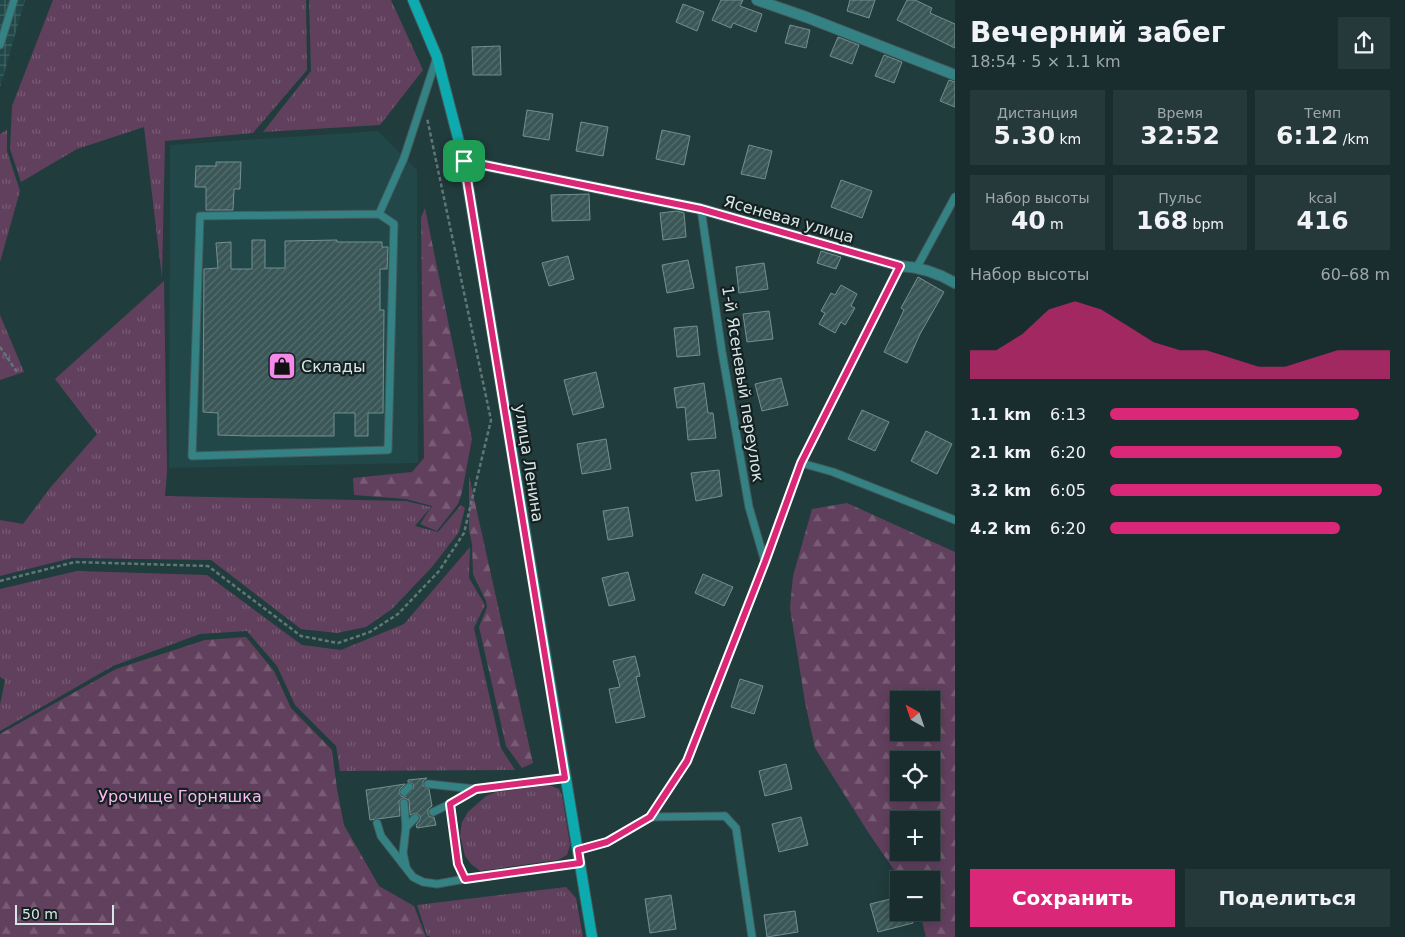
<!DOCTYPE html>
<html lang="ru">
<meta charset="utf-8">
<style>
:root{--surface:#192d2e;--page:#26393a;--text:#f1f3f6;--muted:#9fa8aa;--line:#37494a;--accent:#db2777}
body{margin:0;font-family:"DejaVu Sans",sans-serif;background:var(--page);color:var(--text);height:100vh;display:flex;flex-direction:column;font-size:19px;white-space:nowrap}
*{box-sizing:border-box;margin:0}
p{font-size:16px;color:var(--muted)}
.icon{flex:none;width:28px;height:28px;fill:none;stroke:currentColor;stroke-width:2;stroke-linecap:round;stroke-linejoin:round}
.map{position:relative;flex:1;overflow:hidden}
.side{display:flex;flex-direction:column;background:var(--surface);width:450px}
.side>*{flex:none}
.needle{width:32px;rotate:320deg}
.tools{position:absolute;left:890px;top:691px;display:grid;gap:10px}
.tools a{display:grid;place-items:center;width:50px;height:50px;border-radius:0px;background:var(--surface);box-shadow:0 2px 12px #0003,0 0 0 1px var(--line);font-size:25px}
.scale{position:absolute;left:15px;bottom:12px;width:99px;box-sizing:border-box;padding-left:5px;border:2px solid #d7e6e7;border-top:0;font-size:14px;line-height:18px;white-space:nowrap;color:#d7e6e7;-webkit-text-stroke:4px #152121;paint-order:stroke}
.pin{position:absolute;display:grid;place-items:center;width:42px;height:42px;color:#fff;margin:-21px;border-radius:10px;box-shadow:0 2px 8px #0006}
.round{display:grid;place-items:center;flex:none;width:52px;height:52px;border-radius:0px;background:var(--page)}
.summary{display:flex;align-items:center;justify-content:space-between;height:85px;padding:0 15px}
h1{font-size:28px;font-weight:600;line-height:38px}
.figures{display:grid;grid-template-columns:repeat(3,1fr);gap:8px;height:85px;padding:5px 15px}
.figures div{display:grid;align-content:center;border-radius:0px;background:var(--page);text-align:center}
.figures b{font-size:25px;font-weight:600}
.figures small{font-size:14px;font-weight:400}
.figures p{font-size:14px}
.chart{height:140px;padding:10px 15px}
.chart p{display:flex;justify-content:space-between}
.chart svg{width:100%;height:90px;margin-top:5px;fill:var(--accent);opacity:.7}
.cta{display:flex;gap:10px;margin-top:auto;padding:10px 15px}
.cta a{flex:1;height:58px;border-radius:0px;background:var(--accent);color:#fff;font-size:20px;font-weight:600;line-height:58px;text-align:center}
.cta a+a{background:var(--page);color:var(--text)}
ul{padding:0 15px;list-style:none;font-size:16px}
li{display:grid;grid-template-columns:80px 60px 1fr;align-items:center;height:38px}
li i{height:12px;border-radius:6px;background:var(--accent)}
main{display:flex;flex:1;min-height:0}
.map>svg:first-child{display:block}
.built{fill:#214748}
.industrial{fill:url(#industrial-grid)}
.grass{fill:url(#grass-tufts)}
.forest{fill:url(#forest-firs);fill-rule:evenodd}
.building{fill:url(#building-hatch);stroke:#739091}
.lines{fill:none;stroke-linecap:round;stroke-linejoin:round}
.service-casing{stroke:#425b5c;stroke-width:9}
.minor-casing{stroke:#425b5c;stroke-width:12}
.secondary-casing{stroke:#425b5c;stroke-width:12}
.path{stroke:#607778;stroke-width:2.5;stroke-dasharray:4 2.5;stroke-linecap:butt}
.service{stroke:#358285;stroke-width:7}
.minor{stroke:#358285;stroke-width:10}
.secondary{stroke:#0dabb0;stroke-width:10}
.route-casing{stroke:#fff;stroke-width:10}
.route{stroke:#db2777;stroke-width:6}
.labels{text-anchor:middle;dominant-baseline:central;stroke-width:4.5;stroke-linejoin:round;paint-order:stroke}
.street-label{font-size:16px;fill:#d7e6e7;stroke:#152121}
.poi-label{font-size:16px;fill:#d7e6e7;stroke:#152121;text-anchor:start}
.park-label{font-size:16px;fill:#feb9f4;stroke:#152121}
</style>
<main>
<div class="map">
<svg width="955" height="937" viewBox="0 0 955 937">
<defs>
<pattern id="industrial-grid" width="8" height="8" patternUnits="userSpaceOnUse" patternTransform="scale(1.25)"><rect width="8" height="8" fill="#214748"/><path d="M0 4h8M4 0v8" fill="none" stroke="#406262"/></pattern>
<pattern id="grass-tufts" width="24" height="20" patternUnits="userSpaceOnUse" patternTransform="scale(1.25)"><rect width="24" height="20" fill="#61405d"/><path d="M3 7l-1-3M5 7V3M7 7l1-3M15 17l-1-3M17 17v-4M19 17l1-3" fill="none" stroke="#775c74"/></pattern>
<pattern id="forest-firs" width="22" height="20" patternUnits="userSpaceOnUse" patternTransform="scale(1.25)"><rect width="22" height="20" fill="#61405d"/><path d="M5 1l3.5 6h-7zM16 11l3.5 6h-7z" fill="#775c74"/></pattern>
<pattern id="building-hatch" width="6" height="6" patternUnits="userSpaceOnUse" patternTransform="scale(1.25)"><rect width="6" height="6" fill="#3a5657"/><path d="M-1 1l2-2M0 6l6-6M5 7l2-2" fill="none" stroke="#566e6f"/></pattern>
</defs>
<rect width="100%" height="100%" fill="#213c3d"/>
<polygon class="built" points="378,131 417,170 418,463 169,468 170,145"/>
<polygon class="industrial" points="0,0 25,0 0,88"/>
<g class="grass">
<polygon points="53,0 306,0 307,70 253,133 165,141 162,278 144,127 77,149 21,182 10,149 12,106"/>
<polygon points="309,0 391,0 423,70 380,125 263,132 311,71"/>
<polygon points="7,130 7,151 20,191 0,262 0,134"/>
<polygon points="164,281 167,471 165,496 406,501 431,507 415,526 438,532 461,505 465,508 459,532 432,567 392,609 366,627 337,633 301,629 211,560 72,558 0,576 0,520 23,524 50,488 97,434 55,379"/>
<polygon points="0,315 24,372 0,380"/>
<polygon points="470,547 469,578 485,605 474,628 501,748 515,770 340,771 336,746 295,705 277,666 247,631 200,634 113,666 0,731 0,705 5,680 0,677 0,589 77,571 207,575 302,645 341,650 404,624"/>
<polygon points="549,785 559,789 562,796 570,845 567,855 558,860 480,871 471,864 465,856 460,835 462,822 468,812 486,796 496,792"/>
<polygon points="566,887 576,898 583,937 431,937 427,936 417,905"/>
</g>
<g class="forest">
<polygon points="425,208 472,439 462,492 458,504 437,531 420,524 432,506 406,499 354,495 353,478 412,472 424,458 421,218"/>
<polygon points="469,476 533,763 522,768 506,746 479,627 487,607 486,601 473,574 472,544 469,530"/>
<path d="M 847,503 L 955,552 L 955,937 L 926,937 L 920,913 L 931,912 L 931,880 L 901,880 L 868,832 L 815,748 L 805,702 L 790,608 L 793,576 L 812,509 ZM 899,700 L 931,700 L 931,732 L 899,732 ZM 899,760 L 931,760 L 931,792 L 899,792 ZM 899,820 L 931,820 L 931,852 L 899,852 Z"/>
<polygon points="246,637 274,671 291,708 332,750 337,789 344,825 379,886 414,906 426,937 0,937 0,734 116,669 205,640"/>
</g>
<g class="building">
<polygon points="721,0 743,0 740,6 762,14 756,32 733,23 731,28 712,20"/>
<polygon points="850,0 875,0 869,18 847,11"/>
<polygon points="907,0 915,0 932,8 930,13 955,24 955,48 897,20"/>
<polygon points="683,4 704,12 697,31 676,22"/>
<polygon points="790,25 810,30 806,48 785,43"/>
<polygon points="838,37 859,45 852,64 830,56"/>
<polygon points="500,46 501,75 473,75 472,47"/>
<polygon points="884,55 902,62 894,83 875,76"/>
<polygon points="949,80 955,82 955,107 940,101"/>
<polygon points="527,110 553,114 549,140 523,136"/>
<polygon points="581,122 608,127 603,156 576,151"/>
<polygon points="662,130 690,136 684,165 656,159"/>
<polygon points="749,145 772,151 765,179 741,174"/>
<polygon points="216,162 241,162 240,189 234,189 233,210 206,210 206,187 195,187 196,166 216,166"/>
<polygon points="841,180 872,191 862,218 831,207"/>
<polygon points="589,194 590,220 552,221 551,195"/>
<polygon points="677,211 684,213 686,237 663,240 660,213"/>
<polygon points="252,240 265,240 265,268 285,268 285,241 337,240 337,242 382,242 382,247 388,247 387,269 380,269 380,310 384,310 383,413 368,413 368,436 355,436 355,413 334,413 334,436 250,436 218,435 218,413 203,412 204,269 218,268 216,243 231,242 231,269 252,269"/>
<polygon points="821,251 841,257 836,269 817,263"/>
<polygon points="568,256 574,279 549,286 542,263"/>
<polygon points="688,260 694,288 667,293 662,265"/>
<polygon points="764,263 768,289 739,293 736,267"/>
<polygon points="918,277 944,292 920,334 907,363 884,352 904,310 901,308"/>
<polygon points="841,285 857,294 851,306 855,308 845,325 841,322 835,333 819,324 825,313 821,311 831,293 835,295"/>
<polygon points="769,311 773,339 747,342 743,314"/>
<polygon points="697,326 700,355 677,357 674,328"/>
<polygon points="596,372 604,407 573,415 564,380"/>
<polygon points="781,378 788,405 762,411 755,384"/>
<polygon points="704,383 708,413 713,413 716,438 688,440 685,407 677,408 674,388"/>
<polygon points="862,410 889,422 875,451 848,439"/>
<polygon points="926,431 952,444 937,474 911,461"/>
<polygon points="606,439 611,469 582,474 577,444"/>
<polygon points="719,470 722,496 696,501 691,473"/>
<polygon points="628,507 633,536 608,540 603,511"/>
<polygon points="628,572 635,600 609,606 602,578"/>
<polygon points="703,574 733,587 724,606 695,593"/>
<polygon points="635,656 640,676 636,677 645,717 616,723 609,689 620,687 613,661"/>
<polygon points="740,679 763,686 754,714 731,707"/>
<polygon points="786,764 792,789 765,796 759,771"/>
<polygon points="427,778 423,781 423,786 429,789 432,806 428,809 428,814 430,817 434,817 436,825 417,828 416,825 420,820 420,816 416,813 410,815 409,800 404,798 399,801 400,816 370,820 366,790 405,784 400,789 399,793 401,796 405,797 414,788 413,784 408,782 408,780"/>
<polygon points="801,817 808,845 779,852 772,824"/>
<polygon points="671,895 676,929 650,933 645,899"/>
<polygon points="899,897 899,912 909,912 913,923 878,932 870,904"/>
<polygon points="795,911 798,932 767,937 764,915"/>
</g>
<g class="lines">
<g class="service-casing">
<g id="service">
<polyline points="0,45 14,0"/>
<polyline points="701,209 722,352 749,507 765,562"/>
<polyline points="379,214 394,224 388,450 192,456 200,216 379,214 404,158 437,57"/>
<polyline points="917,267 955,197"/>
<polyline points="801,463 900,266"/>
<polyline points="565,777 476,789 450,804 458,864 465,879 580,863"/>
<polyline points="428,784 475,789"/>
<polyline points="404,792 409,787"/>
<polyline points="404,803 406,827 403,853 406,867"/>
<polyline points="433,812 450,804"/>
<polyline points="650,817 687,761 765,562 801,463 833,472 955,520"/>
<polyline points="377,823 381,836 413,877 423,882 437,884 465,879"/>
<polyline points="406,827 415,818"/>
<polyline points="578,850 607,842 650,817 725,816 736,828 752,937"/>
</g>
</g>
<g class="minor-casing">
<g id="minor">
<polyline points="757,0 806,17 955,75"/>
<path d="M 464,161 L 701,209 L 900,266 C 919,267 938,273 955,283"/>
</g>
</g>
<g class="secondary-casing">
<polyline id="secondary" points="413,0 437,57 464,161 592,937"/>
</g>
<g class="path">
<polyline points="0,347 17,372"/>
<polyline points="0,581 75,562 208,566 301,636 338,643 370,632 398,614 439,571 464,533 491,420 427,118"/>
</g>
<use href="#service" class="service"/>
<use href="#minor" class="minor"/>
<use href="#secondary" class="secondary"/>
</g>
<g class="lines">
<g class="route-casing">
<polygon id="route" points="464,161 701,209 900,266 801,463 765,562 687,761 650,817 607,842 578,850 580,863 465,879 458,864 450,804 476,789 565,778"/>
</g>
<use href="#route" class="route"/>
</g>
<defs>
<g id="shop-square" transform="scale(1.4375)"><rect x="-9" y="-9" width="18" height="18" rx="4" fill="#f788eb" stroke="#152121"/><path d="M-5-2.5h2.3a2.7 3.5 0 0 1 5.4 0H5L5.5 6h-11ZM-1.5-2.5h3a1.5 2.3 0 0 0-3 0Z" fill="#111"/></g>
</defs>
<g fill-rule="evenodd">
<use href="#shop-square" x="282" y="366"/>
</g>
<g class="labels">
<g class="street-label">
<text transform="translate(789 219) rotate(16)">Ясеневая улица</text>
<text transform="translate(743 384) rotate(81)">1-й Ясеневый переулок</text>
<text transform="translate(529 463) rotate(81)">улица Ленина</text>
</g>
<g class="poi-label">
<text x="301" y="366">Склады</text>
</g>
<g class="park-label">
<text x="180" y="796">Урочище Горняшка</text>
</g>
</g>
</svg>
<div class="tools">
<a><svg class="needle" viewBox="-14 -14 28 28"><path d="M0-13l5 13h-10z" fill="#e53935"/><path d="M0 13l5-13h-10z" fill="#9fa8aa"/></svg></a>
<a><svg class="icon" aria-label="locate" viewBox="0 0 24 24"><circle cx="12" cy="12" r="6"/><path d="M12 2v4M12 18v4M2 12h4M18 12h4"/></svg></a>
<a>+</a>
<a>−</a>
</div>
<div class="scale">50 m</div>
<div class="pin" style="left:464px;top:161px;background:#1e9e55"><svg class="icon" aria-label="arrive" viewBox="0 0 24 24"><path d="M6 21V4h12l-3 4 3 4H6"/></svg></div>
</div>
<section class="side">
<div class="summary"><div><h1>Вечерний забег</h1><p>18:54 · 5 × 1.1 km</p></div><a class="round"><svg class="icon" aria-label="share" viewBox="0 0 24 24"><path d="M12 15V3M7 8l5-5 5 5M5 13v7h14v-7"/></svg></a></div>
<div class="figures">
<div><p>Дистанция</p><b>5.30<small> km</small></b></div>
<div><p>Время</p><b>32:52</b></div>
<div><p>Темп</p><b>6:12<small> /km</small></b></div>
</div>
<div class="figures">
<div><p>Набор высоты</p><b>40<small> m</small></b></div>
<div><p>Пульс</p><b>168<small> bpm</small></b></div>
<div><p>kcal</p><b>416</b></div>
</div>
<div class="chart"><p><span>Набор высоты</span>60–68 m</p>
<svg viewBox="0 0 160 44" preserveAspectRatio="none"><path d="M0 44V30L10 30L20 22L30 10L40 6L50 10L60 18L70 26L80 30L90 30L100 34L110 38L120 38L130 34L140 30L150 30L160 30V44z"/></svg>
</div>
<ul>
<li><b>1.1 km</b>6:13<i style="width:89%"></i></li>
<li><b>2.1 km</b>6:20<i style="width:83%"></i></li>
<li><b>3.2 km</b>6:05<i style="width:97%"></i></li>
<li><b>4.2 km</b>6:20<i style="width:82%"></i></li>
</ul>
<div class="cta"><a>Сохранить</a><a>Поделиться</a></div>
</section>
</main>
